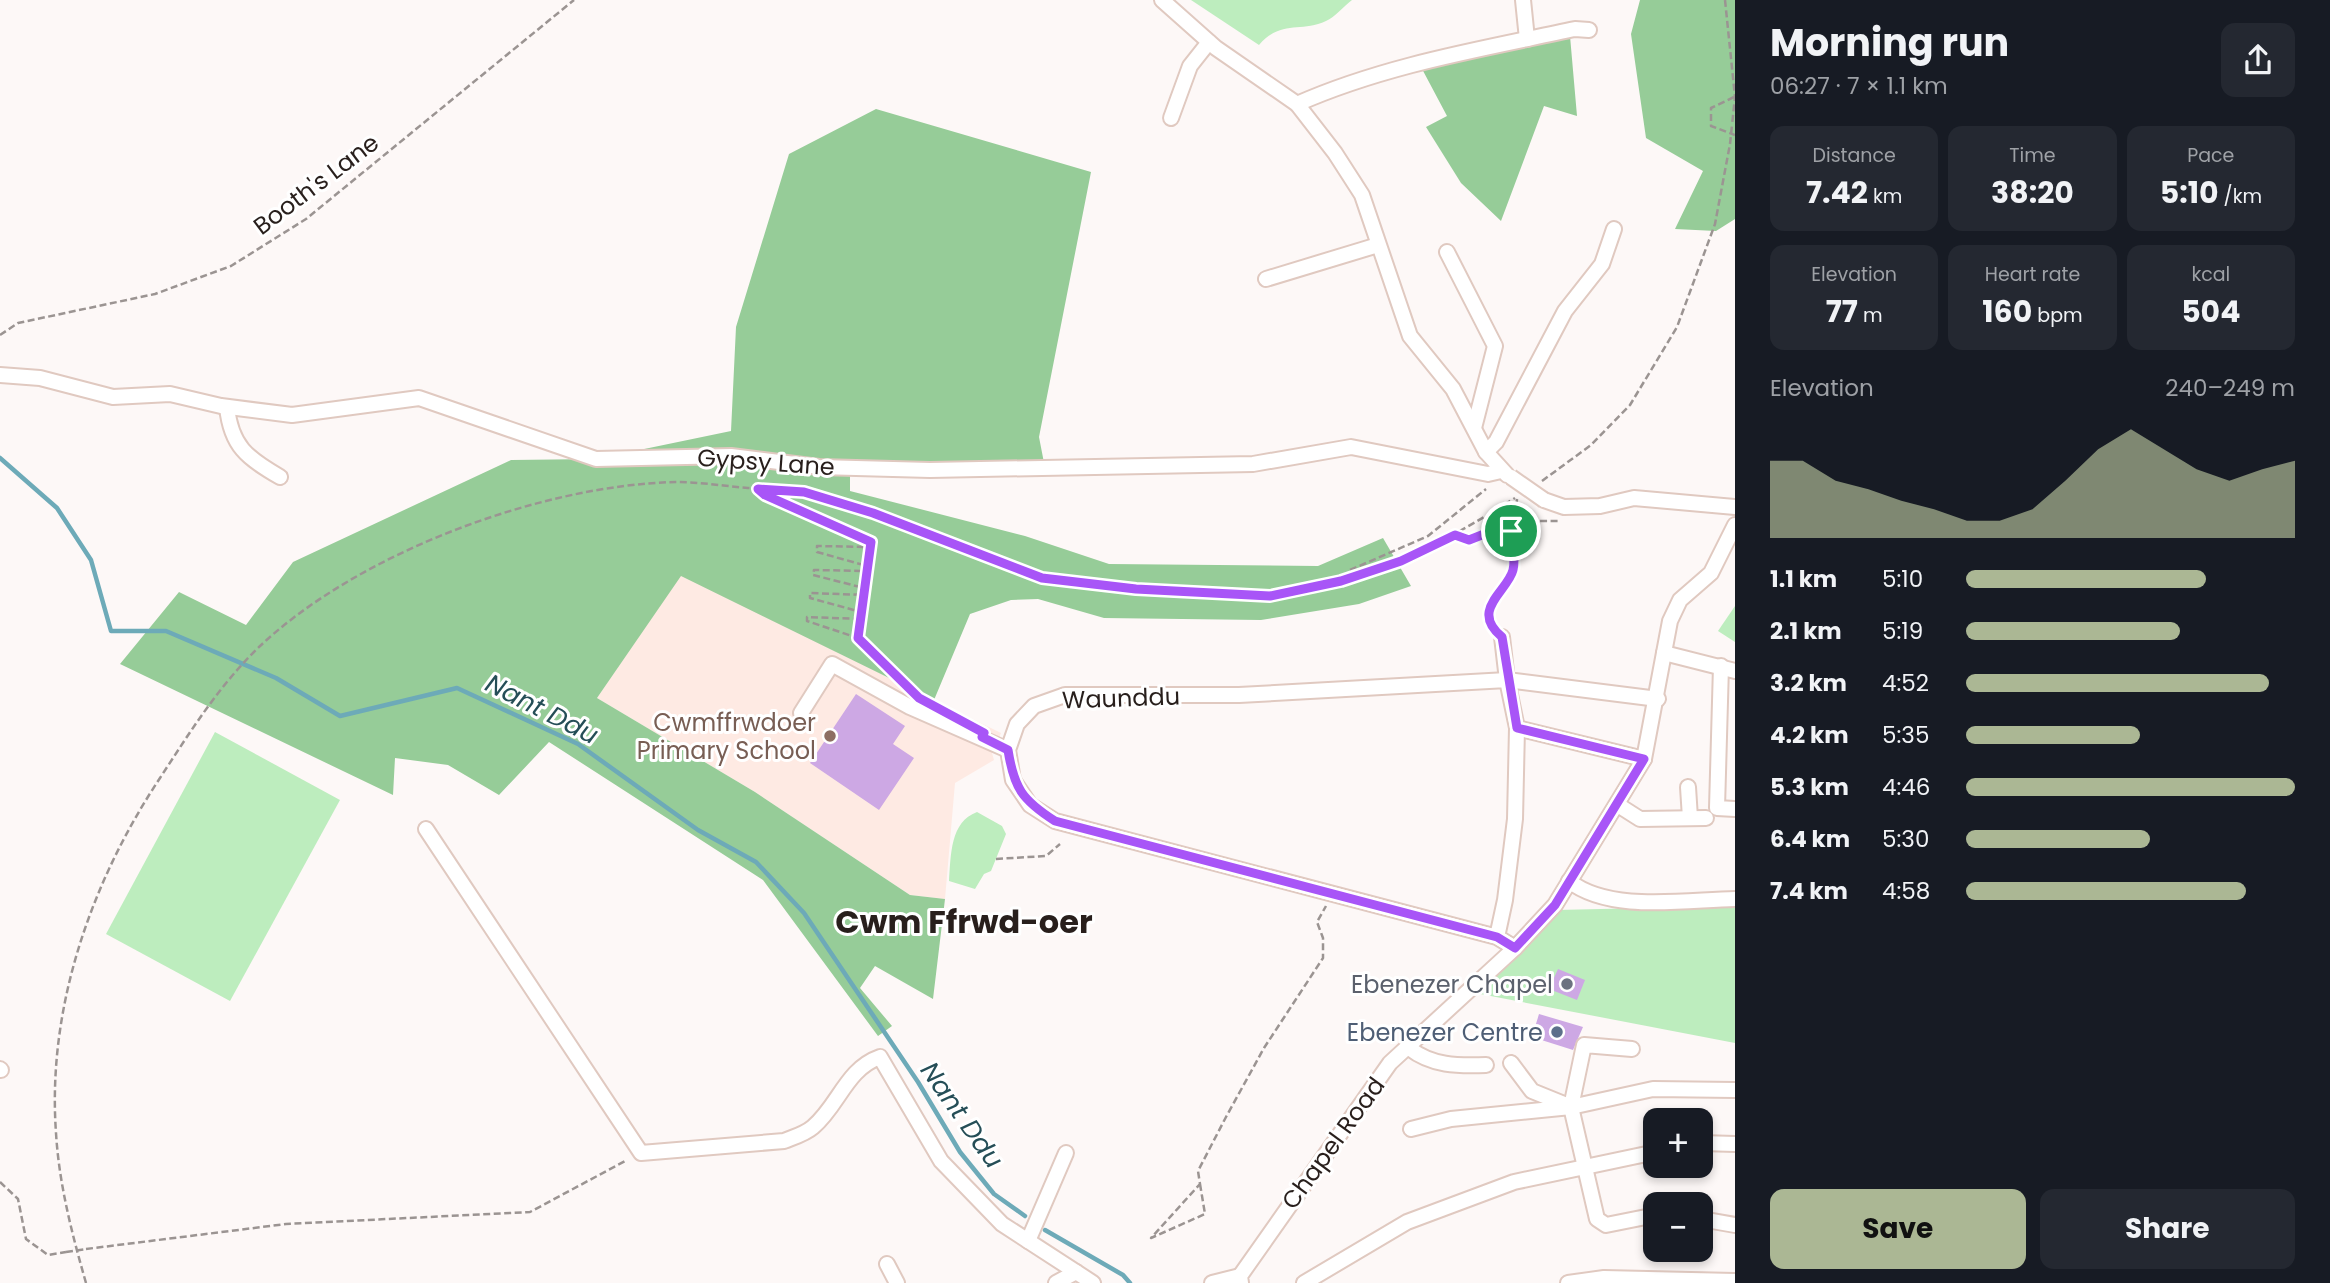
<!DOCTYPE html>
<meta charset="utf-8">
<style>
:root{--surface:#171b24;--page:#242831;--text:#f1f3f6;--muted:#9ea1a6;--accent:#abb794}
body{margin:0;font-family:Poppins,sans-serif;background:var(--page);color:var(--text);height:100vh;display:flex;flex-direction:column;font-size:26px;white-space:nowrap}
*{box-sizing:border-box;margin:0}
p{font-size:23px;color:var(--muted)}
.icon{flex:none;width:38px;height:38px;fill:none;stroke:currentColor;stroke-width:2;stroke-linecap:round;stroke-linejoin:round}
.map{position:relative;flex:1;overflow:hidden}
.side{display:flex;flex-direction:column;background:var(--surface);width:595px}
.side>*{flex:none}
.buttons{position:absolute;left:1643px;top:1108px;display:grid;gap:14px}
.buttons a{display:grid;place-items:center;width:70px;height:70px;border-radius:14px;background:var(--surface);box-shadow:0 4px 10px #0003;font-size:35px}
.pin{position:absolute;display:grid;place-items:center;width:60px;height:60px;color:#fff;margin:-30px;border:4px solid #fff;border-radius:50%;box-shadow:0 2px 7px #0007}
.round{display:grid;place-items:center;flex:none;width:74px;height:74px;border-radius:14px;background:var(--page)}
.summary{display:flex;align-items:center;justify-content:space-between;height:119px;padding:0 35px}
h1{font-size:38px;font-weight:700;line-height:52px}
.stats{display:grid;grid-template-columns:repeat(3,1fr);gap:10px;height:119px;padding:7px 35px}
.stats div{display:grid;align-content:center;border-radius:14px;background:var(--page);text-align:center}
.stats b{font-size:30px;font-weight:700}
.stats small{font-size:19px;font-weight:400}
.stats p{font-size:19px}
.chart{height:196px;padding:14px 35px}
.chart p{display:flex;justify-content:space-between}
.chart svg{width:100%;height:126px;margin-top:7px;fill:var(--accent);opacity:.7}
.primary-button{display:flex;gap:14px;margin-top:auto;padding:14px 35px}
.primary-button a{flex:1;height:80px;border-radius:14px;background:var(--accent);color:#111;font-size:28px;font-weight:700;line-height:80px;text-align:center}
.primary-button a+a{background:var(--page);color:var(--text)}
ul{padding:0 35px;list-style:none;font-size:23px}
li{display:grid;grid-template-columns:112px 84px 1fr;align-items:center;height:52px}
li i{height:18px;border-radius:9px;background:var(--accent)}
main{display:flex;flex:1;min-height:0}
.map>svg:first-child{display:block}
.built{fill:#feeae3}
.green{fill:#bdedbe}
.forest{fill:#96cc98}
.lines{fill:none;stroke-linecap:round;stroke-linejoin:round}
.stream{stroke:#6daab8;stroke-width:4.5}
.building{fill:#cda8e4}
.minor-casing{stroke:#e0c9c0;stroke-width:18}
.path{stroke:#9b9492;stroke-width:2.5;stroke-dasharray:7 3.5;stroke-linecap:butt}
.minor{stroke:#fff;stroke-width:14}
.minor-bridge-casing{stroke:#e0c9c0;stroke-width:18;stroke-linecap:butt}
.path-bridge{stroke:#9b9492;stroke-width:2.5;stroke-dasharray:7 3.5;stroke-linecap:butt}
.minor-bridge{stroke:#fff;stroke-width:14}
.route-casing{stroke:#fff;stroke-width:14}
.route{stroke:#a855f7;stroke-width:9}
.education-dot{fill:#8d6e63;stroke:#fff;stroke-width:2.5}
.worship-dot{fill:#6b7280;stroke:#fff;stroke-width:2.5}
.service-dot{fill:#5c6f8a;stroke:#fff;stroke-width:2.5}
.labels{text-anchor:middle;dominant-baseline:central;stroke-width:6;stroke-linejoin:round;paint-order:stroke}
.street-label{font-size:24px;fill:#281f1c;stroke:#fff}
.education-label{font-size:24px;fill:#785e54;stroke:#fff;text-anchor:end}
.worship-label{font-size:24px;fill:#5b616d;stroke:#fff;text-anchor:end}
.service-label{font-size:24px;fill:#4e5e75;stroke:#fff;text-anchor:end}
.water-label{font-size:26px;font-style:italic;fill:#254e57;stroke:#fff}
.district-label{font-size:32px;font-weight:bold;fill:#281f1c;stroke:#fff}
</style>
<main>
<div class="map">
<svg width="1735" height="1283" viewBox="0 0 1735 1283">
<rect width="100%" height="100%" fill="#fdf8f7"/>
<polygon class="built" points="681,575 1001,733 992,753 994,760 955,783 945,899 910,895 755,792 597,698"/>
<g class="green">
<path d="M 1191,0 L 1352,0 C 1344,6 1335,17 1326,21 C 1300,33 1282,19 1259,45 Z"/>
<polygon points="1735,606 1735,642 1718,631"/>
<polygon points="215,732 340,800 230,1001 106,934"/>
<path d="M 977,812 L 1002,826 L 1006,834 L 991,871 L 984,874 L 975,889 L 949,881 C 951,855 950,822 977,812 Z"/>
<polygon points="1735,906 1735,1043 1475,993 1556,910"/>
</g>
<g class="forest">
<polygon points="1640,0 1735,0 1735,219 1716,231 1675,229 1703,171 1646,138 1631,34"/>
<polygon points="1570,36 1577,116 1544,106 1501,221 1461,183 1426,127 1447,116 1421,67"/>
<polygon points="876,109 1091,172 1039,437 1045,468 850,468 850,491 1025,536 1109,564 1318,566 1383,538 1411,586 1359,604 1261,620 1104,618 1038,599 1011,600 970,614 934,700 681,576 597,698 755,792 910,895 945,899 933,999 875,966 860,988 892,1026 878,1036 763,880 549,742 499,795 448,765 395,758 393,795 120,664 179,592 246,625 293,562 511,460 596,459 731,431 736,327 789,154"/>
</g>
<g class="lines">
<g class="stream">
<polyline points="0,458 57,508 91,560 111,631 166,631 276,678 340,716 457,688 578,744 698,830 756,862 804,913 918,1082 960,1152 994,1194 1025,1216"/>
<polyline points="1045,1230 1123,1275 1130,1283"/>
</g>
</g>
<g class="building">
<polygon points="856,694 905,726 893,744 914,758 879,810 810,763"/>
<polygon points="1558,969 1585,980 1577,1000 1549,989"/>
<polygon points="1539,1014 1583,1027 1573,1050 1532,1037"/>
</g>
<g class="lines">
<g class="minor-casing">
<g id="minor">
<polyline points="1162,0 1216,48 1297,104 1335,153 1362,195 1410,336 1453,389 1486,452 1507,475"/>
<polyline points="1523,0 1527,39"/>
<path d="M 1297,104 C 1385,65 1482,49 1575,29 L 1589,30"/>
<polyline points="1171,118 1190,66 1209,42"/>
<polyline points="1447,252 1495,346 1474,428"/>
<polyline points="1266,279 1378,245"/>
<polyline points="0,375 40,378 113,397 170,394 221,406 292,415 419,398 596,459 731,456 819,467 930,470 1253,464 1351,447 1488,474 1501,471"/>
<path d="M 227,407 C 231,446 247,458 280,477"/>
<polyline points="1486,452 1496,442 1565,311 1602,264 1614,229"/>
<polyline points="1544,500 1564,507 1600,506 1634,498 1735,507"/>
<polyline points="1502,637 1507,680 1658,699"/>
<polyline points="1664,653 1735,671"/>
<polyline points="1721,666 1717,808 1735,809"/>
<polyline points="801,713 832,664 910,707 1008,750"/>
<polyline points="1517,728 1644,759"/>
<polyline points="1688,787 1690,818"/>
<polyline points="1618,805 1640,819 1706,818"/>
<path d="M 426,829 L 641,1153 L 784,1141 C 794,1137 805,1134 813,1127 C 839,1105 846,1069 880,1057 L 941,1161 L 1002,1224 L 1093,1283"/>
<path d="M 1569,881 C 1610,913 1684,900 1735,899"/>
<polyline points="1497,937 1505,900 1515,819 1517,728 1507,680 1239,695 1065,695 1034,706 1017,724 1008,750 1013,780 1030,805 1055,821 1497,937 1515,948"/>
<path d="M 1409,1048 C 1432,1066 1457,1066 1486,1065"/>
<polyline points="1632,1049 1584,1045 1571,1107 1597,1219 1606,1225 1656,1215"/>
<polyline points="1511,1063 1532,1091 1569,1106"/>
<polyline points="0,1069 1,1070"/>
<polyline points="1411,1129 1451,1119 1571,1107 1653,1089 1735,1090"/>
<polyline points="1701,1143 1735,1144"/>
<polyline points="1701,1219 1735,1225"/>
<polyline points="1028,1241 1066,1153"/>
<polyline points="887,1264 897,1283"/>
<polyline points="1056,1283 1076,1272"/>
<polyline points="1212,1283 1240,1276"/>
<polyline points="1241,1283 1240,1276 1390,1063 1515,948 1555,905 1644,759 1670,621 1680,600 1711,573 1735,525"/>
<polyline points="1304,1283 1407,1222 1514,1182 1656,1152"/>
<polyline points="1568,1283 1604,1278 1735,1281"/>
</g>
</g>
<g class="path">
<polyline points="1725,0 1735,97 1732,125"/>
<polyline points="1734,97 1711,108 1711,126 1735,135"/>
<polyline points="0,335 18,323 155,294 231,266 306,219 574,0"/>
<polyline points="1542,481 1591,445 1630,405 1677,327 1715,224 1730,144"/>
<polyline points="758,489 765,495 871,542 870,547 817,546 817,552 867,566 867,571 814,570 813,575 864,588 864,595 810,593 810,598 861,612 860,619 807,617 807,621 858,638 910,689"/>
<polyline points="1517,499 1516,508 1497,529 1511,531 1524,521 1559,521"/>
<polyline points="1455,535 1469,540 1497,529"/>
<polyline points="867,566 870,547"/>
<polyline points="1350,570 1428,536 1486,489"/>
<polyline points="864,588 867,571"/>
<polyline points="861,612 864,595"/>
<path d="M 1493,627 C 1487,597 1495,603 1509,582 C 1518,568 1512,546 1511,531"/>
<polyline points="858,637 860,619"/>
<polyline points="996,859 1046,856 1060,844"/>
<polyline points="0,1182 18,1199 26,1239 48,1255 66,1252"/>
<polyline points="1200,1184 1205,1214 1151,1238 1200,1184 1198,1171 1226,1117 1264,1048 1323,958 1323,938 1317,922 1326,906"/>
<polyline points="86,1249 286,1224 530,1212 627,1160"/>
<path d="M 86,1283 C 72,1234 59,1184 56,1133 C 47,1008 91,882 160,778 C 190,732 218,687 258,648 C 356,554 540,485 676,482 C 700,482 724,486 748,488 C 767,489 789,489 808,493 C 888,512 960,554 1038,577 C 1075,588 1121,589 1160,591 C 1196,593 1236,600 1272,596 C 1361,586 1441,545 1515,498"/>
</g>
<use href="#minor" class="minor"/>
<g class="minor-bridge-casing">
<polyline id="minor-bridge" points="1511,477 1544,500"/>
</g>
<g class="path-bridge">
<polyline points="1730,144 1732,125"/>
<polyline points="66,1252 86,1249"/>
</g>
<use href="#minor-bridge" class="minor-bridge"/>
</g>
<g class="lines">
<g class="route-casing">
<path id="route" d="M 758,489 L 804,492 L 873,513 L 1042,578 L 1136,589 L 1270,596 L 1341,581 L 1401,561 L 1455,535 L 1469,540 L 1497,529 L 1511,531 C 1512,543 1516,558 1513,570 C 1508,591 1469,610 1502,637 L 1517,728 L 1644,759 L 1555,905 L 1515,948 L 1497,937 L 1055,821 C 1022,800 1014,788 1008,750 L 982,737 L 984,733 L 919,698 L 858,638 L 871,542 L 765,495 Z"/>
</g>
<use href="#route" class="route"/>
</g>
<circle class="education-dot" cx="830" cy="736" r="7"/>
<circle class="worship-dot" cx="1567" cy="984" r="7"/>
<circle class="service-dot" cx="1557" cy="1032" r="7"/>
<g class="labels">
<g class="street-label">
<text transform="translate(316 184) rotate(-37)">Booth's Lane</text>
<text transform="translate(766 462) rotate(4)">Gypsy Lane</text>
<text transform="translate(1121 698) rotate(-2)">Waunddu</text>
<text transform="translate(1333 1143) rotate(-54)">Chapel Road</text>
</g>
<g class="education-label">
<text x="816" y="722">Cwmffrwdoer<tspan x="816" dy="28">Primary School</tspan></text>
</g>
<g class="worship-label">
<text x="1553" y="984">Ebenezer Chapel</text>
</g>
<g class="service-label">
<text x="1543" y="1032">Ebenezer Centre</text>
</g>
<g class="water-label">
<text transform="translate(542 709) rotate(27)">Nant Ddu</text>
<text transform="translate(962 1115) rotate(55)">Nant Ddu</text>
</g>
<g class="district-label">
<text x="964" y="921">Cwm Ffrwd-oer</text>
</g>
</g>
</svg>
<div class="buttons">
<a>+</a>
<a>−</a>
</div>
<div class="pin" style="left:1511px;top:531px;background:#1e9e55"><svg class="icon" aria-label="arrive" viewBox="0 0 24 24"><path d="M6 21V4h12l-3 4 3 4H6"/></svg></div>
</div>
<section class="side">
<div class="summary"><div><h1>Morning run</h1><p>06:27 · 7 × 1.1 km</p></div><a class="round"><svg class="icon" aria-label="share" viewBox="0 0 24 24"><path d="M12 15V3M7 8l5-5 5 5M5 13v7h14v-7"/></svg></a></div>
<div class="stats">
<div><p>Distance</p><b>7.42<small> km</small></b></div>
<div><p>Time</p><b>38:20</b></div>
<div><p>Pace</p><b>5:10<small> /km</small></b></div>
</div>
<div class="stats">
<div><p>Elevation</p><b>77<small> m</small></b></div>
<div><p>Heart rate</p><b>160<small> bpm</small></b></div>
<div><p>kcal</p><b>504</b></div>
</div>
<div class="chart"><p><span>Elevation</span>240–249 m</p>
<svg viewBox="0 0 160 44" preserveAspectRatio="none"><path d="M0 44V17L10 17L20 24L30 27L40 31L50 34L60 38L70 38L80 34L90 24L100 13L110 6L120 13L130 20L140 24L150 20L160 17V44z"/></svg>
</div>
<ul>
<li><b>1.1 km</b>5:10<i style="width:73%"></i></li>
<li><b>2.1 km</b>5:19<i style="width:65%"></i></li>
<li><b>3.2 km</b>4:52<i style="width:92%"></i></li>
<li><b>4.2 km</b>5:35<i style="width:53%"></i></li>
<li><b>5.3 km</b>4:46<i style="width:100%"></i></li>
<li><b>6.4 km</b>5:30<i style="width:56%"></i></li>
<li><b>7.4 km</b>4:58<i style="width:85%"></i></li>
</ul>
<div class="primary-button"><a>Save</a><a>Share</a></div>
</section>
</main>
